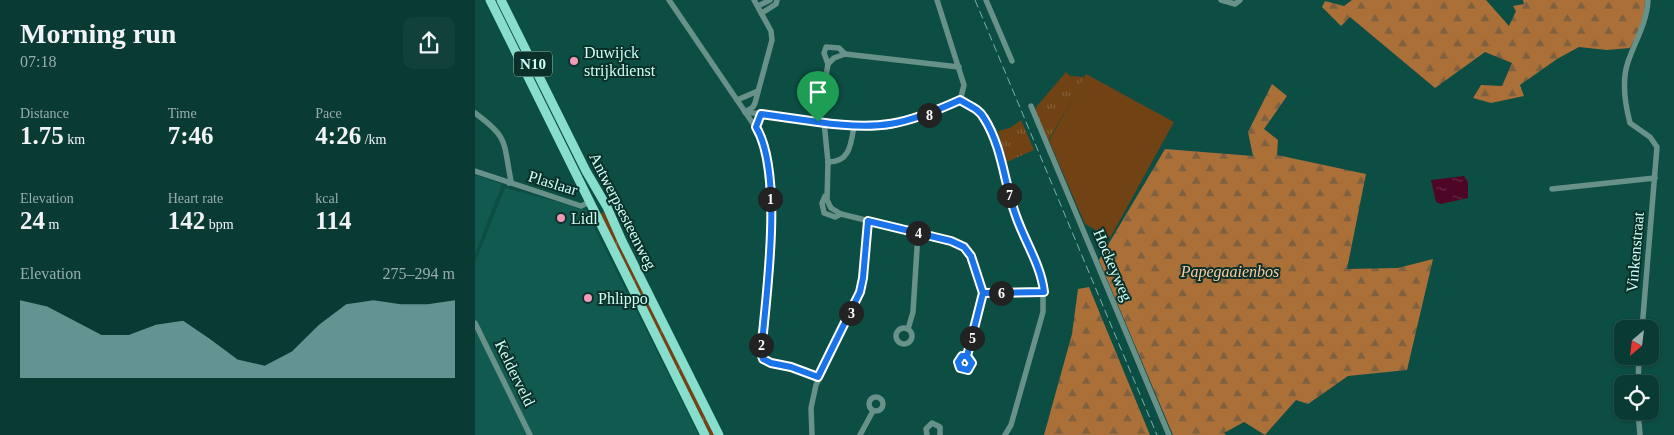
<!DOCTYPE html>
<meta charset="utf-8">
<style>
:root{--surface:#093a33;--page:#12413b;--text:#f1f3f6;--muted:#99adac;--line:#29544e;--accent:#8bbbb9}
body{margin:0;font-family:"Times New Roman",serif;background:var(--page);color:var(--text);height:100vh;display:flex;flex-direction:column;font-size:19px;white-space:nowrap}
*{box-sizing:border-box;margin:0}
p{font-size:16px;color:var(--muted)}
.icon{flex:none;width:28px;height:28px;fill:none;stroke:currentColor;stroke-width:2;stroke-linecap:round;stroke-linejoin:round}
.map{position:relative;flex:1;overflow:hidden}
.drawer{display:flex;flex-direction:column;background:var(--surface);width:475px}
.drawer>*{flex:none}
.needle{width:32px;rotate:208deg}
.controls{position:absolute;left:1139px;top:320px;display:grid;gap:10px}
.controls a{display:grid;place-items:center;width:45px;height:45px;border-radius:10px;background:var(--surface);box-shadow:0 1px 4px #0004,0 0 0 1px var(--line);font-size:25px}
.pin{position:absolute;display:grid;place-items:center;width:42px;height:42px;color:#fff;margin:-51px -21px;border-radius:50% 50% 50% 0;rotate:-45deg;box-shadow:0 0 5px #0007}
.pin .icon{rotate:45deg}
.km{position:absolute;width:25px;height:25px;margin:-12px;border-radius:50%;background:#222;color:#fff;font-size:14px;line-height:25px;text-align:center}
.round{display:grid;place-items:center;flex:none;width:52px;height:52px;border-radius:10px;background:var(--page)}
.head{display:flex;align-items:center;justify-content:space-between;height:85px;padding:0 20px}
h1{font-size:28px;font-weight:700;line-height:38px}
.stats{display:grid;grid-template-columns:repeat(3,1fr);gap:8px;height:85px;padding:5px 20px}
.stats div{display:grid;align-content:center}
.stats b{font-size:25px;font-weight:700}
.stats small{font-size:14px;font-weight:400}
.stats p{font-size:14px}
.chart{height:140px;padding:10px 20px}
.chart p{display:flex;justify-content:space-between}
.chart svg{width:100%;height:90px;margin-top:5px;fill:var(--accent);opacity:.7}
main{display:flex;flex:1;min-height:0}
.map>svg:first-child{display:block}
.built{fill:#115a50}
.grass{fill:url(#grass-tufts)}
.forest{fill:url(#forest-firs)}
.pitch{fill:#704214}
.water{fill:url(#water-ripples)}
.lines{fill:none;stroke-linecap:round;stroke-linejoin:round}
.minor{stroke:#689189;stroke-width:5.5}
.primary{stroke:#87decd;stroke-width:9}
.rail{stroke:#7ab2a8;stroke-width:1;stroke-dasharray:8 4;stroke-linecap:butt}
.route-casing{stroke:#fff;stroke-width:10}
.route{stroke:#1a73e8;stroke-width:6}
.poi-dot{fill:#f19ab4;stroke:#0b302a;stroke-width:2}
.labels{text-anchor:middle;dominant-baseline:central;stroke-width:4;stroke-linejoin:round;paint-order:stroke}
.shield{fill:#0b302a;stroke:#93c1b7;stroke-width:1}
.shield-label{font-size:15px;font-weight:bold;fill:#cdfff4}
.poi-label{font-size:16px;fill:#cdfff4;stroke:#0b302a;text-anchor:start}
.street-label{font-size:16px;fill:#cdfff4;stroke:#0b302a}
.park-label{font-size:16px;font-style:italic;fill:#fecba1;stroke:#0b302a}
</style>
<main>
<section class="drawer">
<div class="head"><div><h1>Morning run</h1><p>07:18</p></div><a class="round"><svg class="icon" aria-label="share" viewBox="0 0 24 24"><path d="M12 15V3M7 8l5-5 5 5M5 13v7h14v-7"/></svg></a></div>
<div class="stats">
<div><p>Distance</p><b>1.75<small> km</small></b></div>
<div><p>Time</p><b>7:46</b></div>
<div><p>Pace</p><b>4:26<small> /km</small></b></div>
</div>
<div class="stats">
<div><p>Elevation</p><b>24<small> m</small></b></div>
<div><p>Heart rate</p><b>142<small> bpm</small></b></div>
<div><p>kcal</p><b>114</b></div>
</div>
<div class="chart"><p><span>Elevation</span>275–294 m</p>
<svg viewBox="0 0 160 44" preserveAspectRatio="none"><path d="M0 44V6L10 9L20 16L30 23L40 23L50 18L60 16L70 25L80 35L90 38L100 31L110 18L120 8L130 6L140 8L150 8L160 6V44z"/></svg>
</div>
</section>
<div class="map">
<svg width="1199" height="435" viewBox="0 0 1199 435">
<defs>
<pattern id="grass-tufts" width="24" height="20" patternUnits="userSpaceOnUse" patternTransform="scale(1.25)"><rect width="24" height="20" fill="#704214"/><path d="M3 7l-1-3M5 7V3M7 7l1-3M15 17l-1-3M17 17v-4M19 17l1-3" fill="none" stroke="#835e37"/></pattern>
<pattern id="forest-firs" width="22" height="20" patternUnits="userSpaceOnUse" patternTransform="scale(1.25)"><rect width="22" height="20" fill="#ab6f38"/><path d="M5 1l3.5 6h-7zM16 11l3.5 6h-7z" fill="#7f613f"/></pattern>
<pattern id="water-ripples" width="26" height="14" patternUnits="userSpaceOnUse" patternTransform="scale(1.25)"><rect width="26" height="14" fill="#4d0626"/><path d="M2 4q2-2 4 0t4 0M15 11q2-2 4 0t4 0" fill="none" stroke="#652b46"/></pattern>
</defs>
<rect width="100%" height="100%" fill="#0c4d44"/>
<g class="built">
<polygon points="0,175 27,184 0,254"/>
<polygon points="30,188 110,209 224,435 0,435 0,263"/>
</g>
<g class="grass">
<polygon points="591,72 595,76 610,77 573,141 560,111 562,106"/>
<polygon points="546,120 559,150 532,162 523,131 535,128"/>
<polygon points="129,212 240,435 235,435 124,214"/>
</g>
<g class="forest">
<path d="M 877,0 L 1011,0 L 1034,26 L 1041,11 L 1038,6 L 1049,4 L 1048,0 L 1170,0 C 1170,18 1163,33 1155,48 L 1132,50 L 1104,47 L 1082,59 L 1045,85 L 1049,96 L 1016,103 L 998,98 L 1006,85 L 1027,86 L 1037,63 L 1010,52 L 960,88 L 875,17 L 866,26 L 847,7 L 850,1 L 869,6 Z"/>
<polygon points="797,84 812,96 789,129 803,140 802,155 891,174 872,269 923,268 958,259 932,370 873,376 833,404 821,400 790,435 769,422 749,433 751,435 698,435 624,260 690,149 778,156 773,132"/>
<polygon points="614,287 675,435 569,435 597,334 603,289"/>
</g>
<polygon class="pitch" points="611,74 699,122 635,238 610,224 574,141"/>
<polygon class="water" points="989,176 993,182 993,198 966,204 961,202 956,180"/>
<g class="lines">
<g class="minor">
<polyline points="194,0 279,125 286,136 292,154 296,226 286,356 290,361 316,367 343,377"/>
<polyline points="462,0 489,85 485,101"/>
<polyline points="511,0 537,61"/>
<polyline points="746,0 760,4 765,0"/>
<polyline points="283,6 295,0"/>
<polyline points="287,13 301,4 302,0"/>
<polyline points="353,64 349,53 351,47 364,48 370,54"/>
<polyline points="262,100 283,91"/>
<polyline points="485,101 503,110 520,137 535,198 568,283 568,312 536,425 530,435"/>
<polyline points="556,106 694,435"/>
<polyline points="270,112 400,127 436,121 485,101"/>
<polyline points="270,112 278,107 280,103 297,40 296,31 279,0"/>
<path d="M 0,113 C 34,138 28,141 36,181 L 34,183"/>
<polyline points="343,122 353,64 359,58 370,54 484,67"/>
<polyline points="349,122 353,162 352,200 356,208 366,214 443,233"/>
<polyline points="281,127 286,114"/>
<path d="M 353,162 C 375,162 376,144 379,126"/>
<polyline points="0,171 106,206 115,202"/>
<polyline points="1077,189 1180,178"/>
<polyline points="350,196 347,203 349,213 360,217 366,214"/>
<polyline points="0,323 55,435"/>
<circle cx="429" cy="336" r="8"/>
<path d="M 433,329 L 438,312 L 443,233 C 490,244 495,244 508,293"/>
<path d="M 1167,329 L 1182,147 L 1175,137 L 1155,123 C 1150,104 1146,82 1153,62 C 1160,41 1172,23 1173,0"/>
<circle cx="490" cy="363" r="7"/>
<polyline points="492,356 508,293 569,292"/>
<polyline points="1163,384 1164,356"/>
<circle cx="401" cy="404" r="7"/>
<polyline points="1163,411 1165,435"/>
<polyline points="337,435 336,408 341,385 385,293 388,278 393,221"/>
<polyline points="385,435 398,411"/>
<polyline points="452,435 451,429 457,423 465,427 465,435"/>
</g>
<g class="primary">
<polyline points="15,0 230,435"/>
<polyline points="26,0 111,171 132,207 147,241 244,435"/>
</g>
<polyline class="rail" points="500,0 682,435"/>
</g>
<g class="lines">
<g class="route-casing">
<path id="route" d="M 343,122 L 286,114 L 281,127 C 309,174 291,297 286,353 L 288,359 L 296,363 L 316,367 L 343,377 L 385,292 L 388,278 L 393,221 L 476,241 L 489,247 L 496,256 L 508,293 L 492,356 L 497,363 L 493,370 L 485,368 L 483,362 L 487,356 L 492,356 L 508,293 L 569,292 C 566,265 550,242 541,216 C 529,184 528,148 509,118 C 504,109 495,106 485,100 C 430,125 404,131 343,122"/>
</g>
<use href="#route" class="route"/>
</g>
<g class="poi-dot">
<circle cx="99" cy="61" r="5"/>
<circle cx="86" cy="218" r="5"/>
<circle cx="113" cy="298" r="5"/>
</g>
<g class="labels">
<rect class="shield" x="39" y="51.5" width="38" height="25" rx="4"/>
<g class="shield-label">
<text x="58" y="64">N10</text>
</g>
<g class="poi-label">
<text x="109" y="52">Duwijck<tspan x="109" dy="18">strijkdienst</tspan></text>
<text x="96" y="218">Lidl</text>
<text x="123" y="298">Phlippo</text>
</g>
<g class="street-label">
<text transform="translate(78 183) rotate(17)">Plaslaar</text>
<text transform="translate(148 211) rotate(63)">Antwerpsesteenweg</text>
<text transform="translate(1160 252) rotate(-85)">Vinkenstraat</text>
<text transform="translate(638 265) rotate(67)">Hockeyweg</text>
<text transform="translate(40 373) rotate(64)">Kelderveld</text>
</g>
<g class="park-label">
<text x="755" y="271">Papegaaienbos</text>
</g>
</g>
</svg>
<div class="controls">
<a><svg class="needle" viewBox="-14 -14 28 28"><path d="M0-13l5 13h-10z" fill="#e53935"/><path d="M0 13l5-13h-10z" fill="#99adac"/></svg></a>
<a><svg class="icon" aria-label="locate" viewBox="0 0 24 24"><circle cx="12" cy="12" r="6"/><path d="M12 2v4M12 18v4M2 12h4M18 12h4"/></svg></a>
</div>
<div class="pin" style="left:343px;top:122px;background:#1e9e55"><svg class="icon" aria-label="arrive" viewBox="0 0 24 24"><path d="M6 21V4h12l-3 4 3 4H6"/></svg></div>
<b class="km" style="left:295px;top:199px">1</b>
<b class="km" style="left:286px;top:345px">2</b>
<b class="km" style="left:376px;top:313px">3</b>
<b class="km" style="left:443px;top:233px">4</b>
<b class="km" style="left:497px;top:338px">5</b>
<b class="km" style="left:526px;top:293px">6</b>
<b class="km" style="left:534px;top:195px">7</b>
<b class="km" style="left:454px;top:115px">8</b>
</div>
</main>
